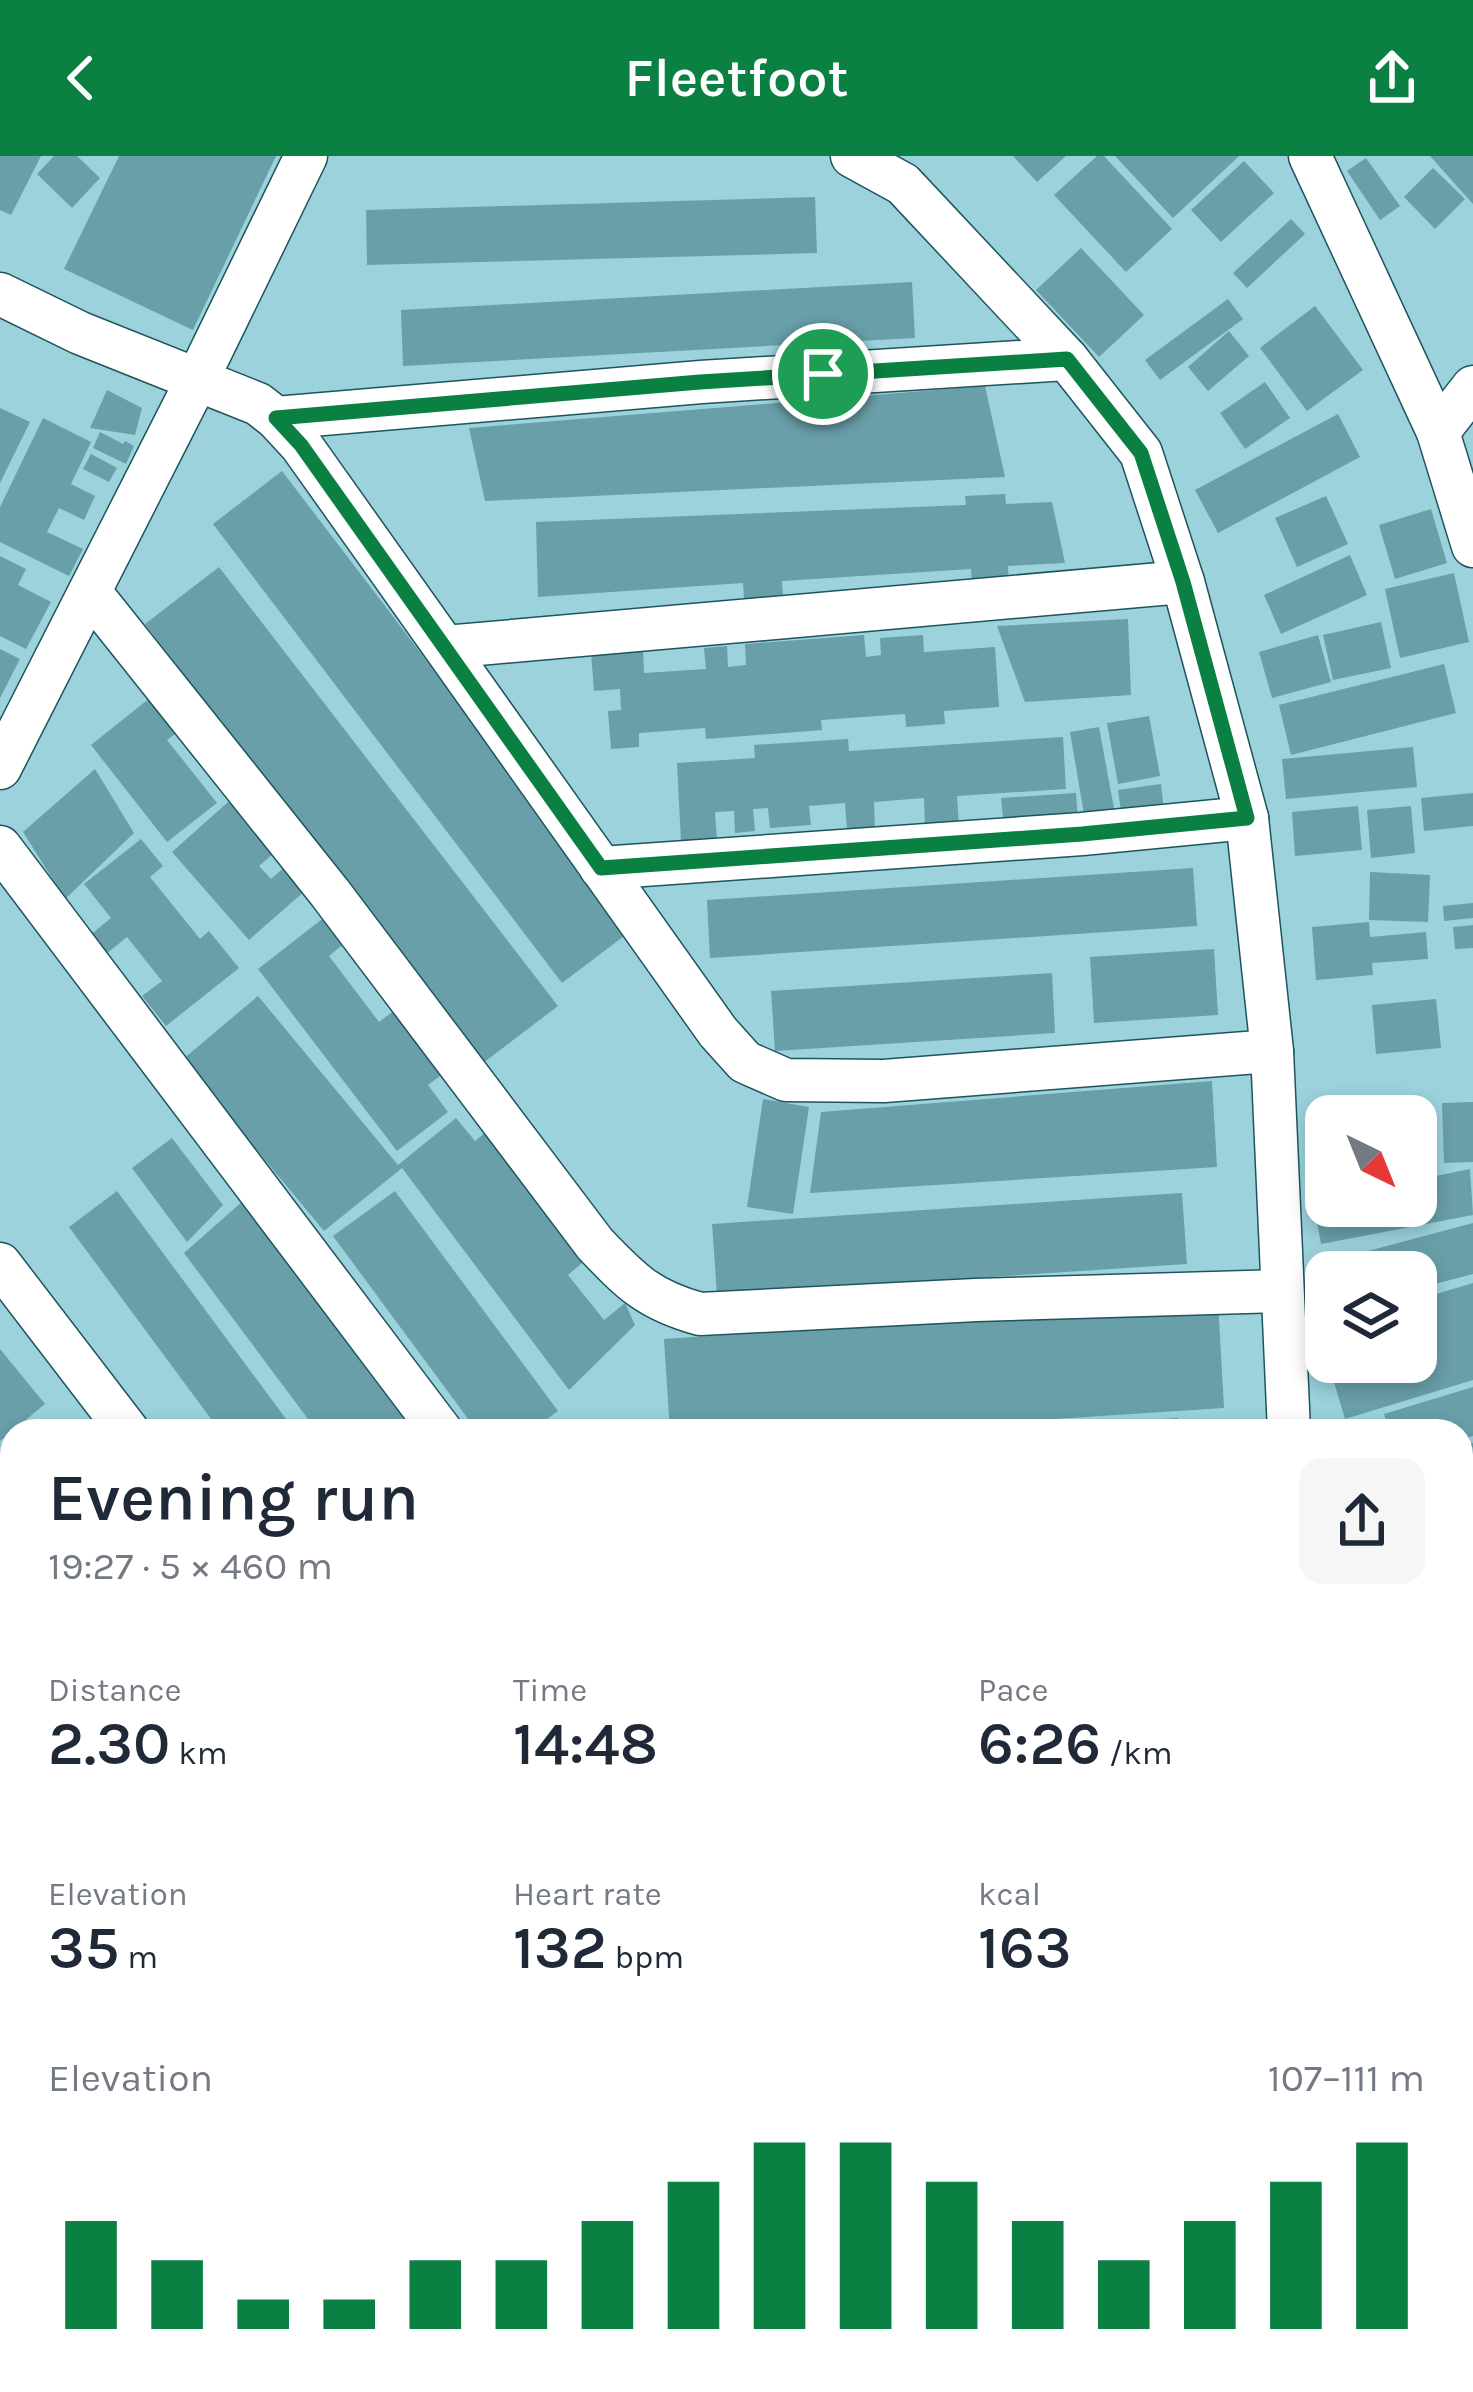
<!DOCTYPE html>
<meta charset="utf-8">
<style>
:root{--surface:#fff;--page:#f6f6f7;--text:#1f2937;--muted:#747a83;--accent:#0b8043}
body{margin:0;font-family:Karla,sans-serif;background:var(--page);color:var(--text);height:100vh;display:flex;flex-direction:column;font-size:45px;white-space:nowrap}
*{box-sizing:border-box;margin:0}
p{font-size:39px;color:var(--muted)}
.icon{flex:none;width:66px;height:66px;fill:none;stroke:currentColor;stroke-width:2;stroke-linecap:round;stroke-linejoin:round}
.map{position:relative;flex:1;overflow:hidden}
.side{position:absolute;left:0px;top:1263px;width:1473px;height:975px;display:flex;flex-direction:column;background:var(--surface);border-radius:36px 36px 0 0;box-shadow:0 6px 18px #0003}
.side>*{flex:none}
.needle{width:78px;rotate:137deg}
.buttons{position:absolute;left:1305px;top:939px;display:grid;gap:24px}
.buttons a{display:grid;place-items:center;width:132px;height:132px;border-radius:24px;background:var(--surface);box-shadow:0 6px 18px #0003;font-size:60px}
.pin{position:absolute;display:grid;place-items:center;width:102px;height:102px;color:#fff;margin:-51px;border:6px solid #fff;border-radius:50%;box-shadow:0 3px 12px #0007}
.round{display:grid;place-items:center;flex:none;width:126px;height:126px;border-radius:24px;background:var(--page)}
.headline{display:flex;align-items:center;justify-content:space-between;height:204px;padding:0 48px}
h1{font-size:66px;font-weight:600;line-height:90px}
.metrics{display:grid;grid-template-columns:repeat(3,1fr);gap:18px;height:204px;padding:12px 48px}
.metrics div{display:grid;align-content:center}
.metrics b{font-size:60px;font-weight:600}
.metrics small{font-size:33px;font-weight:400}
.metrics p{font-size:33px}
.chart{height:336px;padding:24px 48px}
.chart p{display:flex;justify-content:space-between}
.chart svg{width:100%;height:216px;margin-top:12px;stroke:var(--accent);stroke-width:6}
header{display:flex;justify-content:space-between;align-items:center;height:156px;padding:0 48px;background:var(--accent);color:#fff;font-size:54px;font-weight:600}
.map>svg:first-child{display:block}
.building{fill:#699fa9}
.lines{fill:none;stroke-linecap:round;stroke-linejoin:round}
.street-casing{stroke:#1e545e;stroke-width:45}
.street{stroke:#fff;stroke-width:42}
.route-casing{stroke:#fff;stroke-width:24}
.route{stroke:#0b8043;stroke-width:15}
</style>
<header><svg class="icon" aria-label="back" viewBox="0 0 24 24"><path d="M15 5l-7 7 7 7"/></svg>Fleetfoot<svg class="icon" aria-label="share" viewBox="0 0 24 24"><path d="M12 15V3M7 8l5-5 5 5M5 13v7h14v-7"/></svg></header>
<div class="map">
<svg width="1473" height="2236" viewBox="0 0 1473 2236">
<rect width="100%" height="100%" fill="#9bd2dc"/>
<g class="building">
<polygon points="0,0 41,0 11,59 0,54"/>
<polygon points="54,0 77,0 100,22 72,52 37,18"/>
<polygon points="119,0 276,0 193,174 64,113"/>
<polygon points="1013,0 1066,0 1037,26"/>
<polygon points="1097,0 1104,0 1172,73 1126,116 1054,39"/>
<polygon points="1115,0 1239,0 1173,62"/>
<polygon points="1430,0 1473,0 1473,48"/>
<polygon points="1366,2 1400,50 1380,64 1347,15"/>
<polygon points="1244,5 1274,37 1221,86 1191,54"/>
<polygon points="1433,12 1465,43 1435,73 1404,41"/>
<polygon points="815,41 817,97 367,109 366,54"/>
<polygon points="1291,63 1305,78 1247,132 1233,117"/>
<polygon points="1081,92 1144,159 1099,201 1036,134"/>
<polygon points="912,126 915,182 403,210 401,154"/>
<polygon points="1228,143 1243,163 1160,224 1145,204"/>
<polygon points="1315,150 1363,214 1307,255 1260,192"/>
<polygon points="1229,175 1249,200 1208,235 1188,211"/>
<polygon points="1265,226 1290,262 1245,293 1220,257"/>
<polygon points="985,230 1005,321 485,345 469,272"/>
<polygon points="107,234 142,252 135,279 90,272"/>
<polygon points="0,252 30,266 0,327"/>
<polygon points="1338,258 1360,301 1218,377 1195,334"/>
<polygon points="43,262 91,286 71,328 95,340 84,364 59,352 47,376 83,393 69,420 0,386 0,351"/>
<polygon points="100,276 123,288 125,285 134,290 126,308 93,292"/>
<polygon points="91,298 117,312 109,326 83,313"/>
<polygon points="282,315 632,774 562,827 213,368"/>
<polygon points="1005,338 1006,348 1052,346 1065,407 1008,410 1009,432 972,434 971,413 782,425 784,456 745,459 743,427 538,441 536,366 966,349 965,340"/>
<polygon points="1326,340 1348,388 1297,411 1275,362"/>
<polygon points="1431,353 1447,407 1395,423 1379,369"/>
<polygon points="1350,399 1367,439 1281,478 1264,439"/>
<polygon points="0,400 26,413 18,429 51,446 26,493 0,480"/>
<polygon points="219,411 558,850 483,907 145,468"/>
<polygon points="1454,417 1469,486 1400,502 1385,433"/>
<polygon points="1128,463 1131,539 1025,546 997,470"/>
<polygon points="1381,466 1391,512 1333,524 1323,479"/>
<polygon points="864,479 866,501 881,499 880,482 923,479 924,496 995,491 999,551 944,555 945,568 906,571 905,558 821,564 822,574 706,583 705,572 639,577 639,591 611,593 608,555 621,554 620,533 594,535 591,496 643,492 644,517 706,513 704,492 727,490 728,511 746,509 745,488"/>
<polygon points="1318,479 1331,526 1272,542 1259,496"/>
<polygon points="0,493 20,503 0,542"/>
<polygon points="1444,508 1456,557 1291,599 1279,549"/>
<polygon points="160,534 187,569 167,584 217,647 167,686 91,589"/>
<polygon points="1149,560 1160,620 1118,628 1107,567"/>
<polygon points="1099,571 1115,658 1085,664 1070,576"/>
<polygon points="1063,581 1066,633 957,640 959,670 925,673 924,642 874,646 875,672 847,674 845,647 809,650 811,669 770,672 768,652 753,653 755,675 735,677 734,655 715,656 717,684 681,686 677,607 755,602 754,589 848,583 849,595"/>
<polygon points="1413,591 1417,631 1286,643 1282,603"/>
<polygon points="95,613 134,677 65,743 23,676"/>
<polygon points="1161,628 1164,656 1122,662 1118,634"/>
<polygon points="1076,637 1078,665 1004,671 1001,642"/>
<polygon points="1473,637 1473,670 1424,675 1421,642"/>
<polygon points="237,638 282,690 259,710 271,723 287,709 307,733 249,784 172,696"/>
<polygon points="1358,650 1362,694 1295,700 1292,656"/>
<polygon points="1411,650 1415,697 1371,702 1367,654"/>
<polygon points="141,683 163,710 150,721 200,783 209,775 239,812 166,870 142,840 162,825 127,781 105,799 89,780 111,762 84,728"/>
<polygon points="1193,712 1197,770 710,802 707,744"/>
<polygon points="1370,716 1430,719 1428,766 1369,764"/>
<polygon points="1473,747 1473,762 1444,765 1443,750"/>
<polygon points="326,760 346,786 329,800 379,866 396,853 444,917 428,929 448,956 397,995 258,813"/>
<polygon points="1369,766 1370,781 1426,776 1428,803 1372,807 1373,819 1316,824 1312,771"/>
<polygon points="1473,769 1473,792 1455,793 1453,771"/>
<polygon points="1214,793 1218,859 1094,867 1090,801"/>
<polygon points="1052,817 1055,877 775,895 771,835"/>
<polygon points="258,840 398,1009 456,962 475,985 486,976 588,1102 568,1119 604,1164 625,1147 635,1169 569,1234 402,1012 324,1075 182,904"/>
<polygon points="1436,843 1441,892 1376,898 1372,849"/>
<polygon points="1212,925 1217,1011 810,1037 821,956"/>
<polygon points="763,943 809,951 793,1058 747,1051"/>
<polygon points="1425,946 1426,989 1416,989 1416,960 1358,960 1357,949"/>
<polygon points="1473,946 1473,1006 1444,1007 1442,947"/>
<polygon points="1346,952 1346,960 1326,960 1326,1027 1316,1028 1309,956"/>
<polygon points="172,982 223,1049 187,1086 132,1012"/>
<polygon points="1470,1013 1473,1059 1321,1088 1313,1044 1326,1041 1326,1050 1416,1050 1416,1024"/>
<polygon points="117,1035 295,1275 220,1275 69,1071"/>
<polygon points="395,1035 558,1255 531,1275 477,1275 333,1080"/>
<polygon points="252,1037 430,1275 317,1275 184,1097"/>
<polygon points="1182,1037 1187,1108 717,1139 712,1068"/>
<polygon points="1473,1067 1473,1118 1416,1133 1416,1116 1341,1116 1338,1103"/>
<polygon points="1473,1127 1473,1224 1345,1263 1328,1206 1416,1206 1416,1144"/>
<polygon points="1218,1146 1224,1252 871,1275 670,1275 664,1183"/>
<polygon points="0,1193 45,1248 0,1285"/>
<polygon points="1473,1231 1473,1280 1461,1283 1461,1275 1389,1275 1384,1258"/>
<polygon points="1178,1262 1179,1275 1037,1275 1036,1271"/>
<polygon points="1473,1287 1473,1332 1461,1335 1461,1290"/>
<polygon points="1473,1351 1473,1406 1461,1410 1461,1355"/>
<polygon points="12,1442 12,1509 7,1514 0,1507 0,1455"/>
<polygon points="1469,1569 1473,1581 1473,1615 1461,1619 1461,1571"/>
<polygon points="1473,1634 1473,1680 1461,1682 1461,1636"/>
<polygon points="1473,1688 1473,1732 1461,1735 1461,1691"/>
<polygon points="1473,1740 1473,1788 1461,1792 1461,1743"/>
<polygon points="7,1843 12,1849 12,1944 0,1929 0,1849"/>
<polygon points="12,1950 12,1981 0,1991 0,1959"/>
<rect x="1461" y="1988" width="12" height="98"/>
<polygon points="12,2015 12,2083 0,2084 0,2016"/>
<rect x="0" y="2090" width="12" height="59"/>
<rect x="1461" y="2092" width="12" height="68"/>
<polygon points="196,2226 243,2226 243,2233 196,2234"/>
</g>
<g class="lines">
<g class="street-casing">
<g id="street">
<polyline points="852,0 903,28 1067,203 1141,297 1183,426 1247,662 1272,895 1289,1275"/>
<polyline points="1310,0 1438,276 1473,390"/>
<polyline points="0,138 80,177 258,248 276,262 301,289 718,876 745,906 786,924 884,925 1272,895"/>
<polyline points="276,262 701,226 1067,203"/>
<polyline points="1438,276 1473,231"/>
<path d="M 90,436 L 330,737 L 595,1088 C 631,1126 649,1144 700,1158 L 976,1144 L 1282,1135"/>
<polyline points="445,491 1183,426"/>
<polyline points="0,612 198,222 306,0"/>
<polyline points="0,691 441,1275"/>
<polyline points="601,712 1082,678 1247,662"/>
<polyline points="0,1108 128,1275"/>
<polyline points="0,1378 12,1366"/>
<polyline points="0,1747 12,1757"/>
<polyline points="1461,1835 1473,1834"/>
<polyline points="1461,2198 1473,2196"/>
<polyline points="0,2214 12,2215"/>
<polyline points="130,2226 176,2236"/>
<polyline points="1066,2226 1066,2236"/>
<polyline points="1346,2226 1347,2236"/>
<polyline points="429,2236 626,2227 758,2226"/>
</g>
</g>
<use href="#street" class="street"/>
</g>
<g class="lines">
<g class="route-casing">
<polygon id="route" points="1067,203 1141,297 1183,426 1247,662 1082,678 601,712 301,289 276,262 700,226"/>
</g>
<use href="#route" class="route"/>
</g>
</svg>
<div class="buttons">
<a><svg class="needle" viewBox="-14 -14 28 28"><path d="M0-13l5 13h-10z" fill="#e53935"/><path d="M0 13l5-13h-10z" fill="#747a83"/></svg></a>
<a><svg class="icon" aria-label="layers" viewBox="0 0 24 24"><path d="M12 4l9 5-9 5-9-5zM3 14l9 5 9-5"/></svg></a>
</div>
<div class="pin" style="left:823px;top:218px;background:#1e9e55"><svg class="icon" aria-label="arrive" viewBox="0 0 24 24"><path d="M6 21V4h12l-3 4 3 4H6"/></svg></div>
<section class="side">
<div class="headline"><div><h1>Evening run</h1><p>19:27 · 5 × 460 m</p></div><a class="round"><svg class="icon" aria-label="share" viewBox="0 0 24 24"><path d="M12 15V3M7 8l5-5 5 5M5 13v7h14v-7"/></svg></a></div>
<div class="metrics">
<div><p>Distance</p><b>2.30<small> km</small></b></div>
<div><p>Time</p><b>14:48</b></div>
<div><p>Pace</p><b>6:26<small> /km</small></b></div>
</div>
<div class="metrics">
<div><p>Elevation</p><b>35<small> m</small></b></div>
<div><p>Heart rate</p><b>132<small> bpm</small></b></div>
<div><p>kcal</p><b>163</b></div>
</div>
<div class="chart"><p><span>Elevation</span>107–111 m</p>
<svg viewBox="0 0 160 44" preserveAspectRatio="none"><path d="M5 44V22M15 44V30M25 44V38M35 44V38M45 44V30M55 44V30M65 44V22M75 44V14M85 44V6M95 44V6M105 44V14M115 44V22M125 44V30M135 44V22M145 44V14M155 44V6"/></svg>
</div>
</section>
</div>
